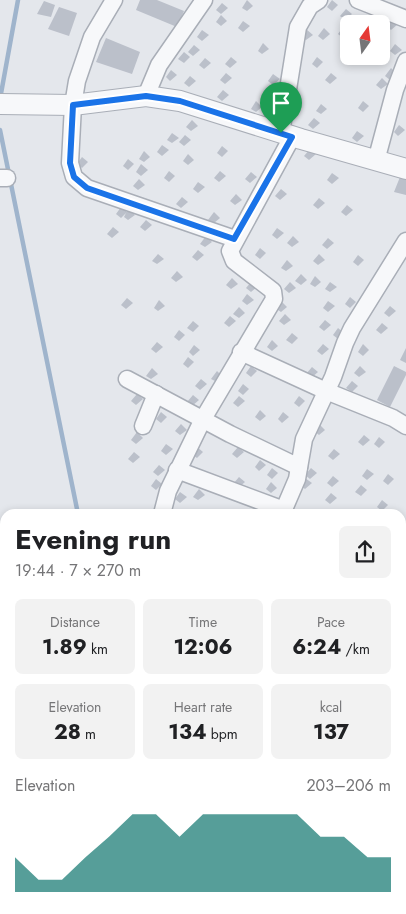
<!DOCTYPE html>
<meta charset="utf-8">
<style>
:root{--surface:#fff;--page:#f2f2f2;--text:#202124;--muted:#757577;--accent:#0f766e}
body{margin:0;font-family:Jost,sans-serif;background:var(--page);color:var(--text);height:100vh;display:flex;flex-direction:column;font-size:19px;white-space:nowrap}
*{box-sizing:border-box;margin:0}
p{font-size:16px;color:var(--muted)}
.icon{flex:none;width:28px;height:28px;fill:none;stroke:currentColor;stroke-width:2;stroke-linecap:round;stroke-linejoin:round}
.map{position:relative;flex:1;overflow:hidden}
.panel{position:absolute;left:0px;top:509px;width:406px;height:406px;display:flex;flex-direction:column;background:var(--surface);border-radius:15px 15px 0 0;box-shadow:0 2px 8px #0003}
.panel>*{flex:none}
.needle{width:32px;rotate:14deg}
.fabs{position:absolute;left:340px;top:15px;display:grid;gap:10px}
.fabs a{display:grid;place-items:center;width:50px;height:50px;border-radius:8px;background:var(--surface);box-shadow:0 2px 8px #0003;font-size:25px}
.pin{position:absolute;display:grid;place-items:center;width:42px;height:42px;color:#fff;margin:-51px -21px;border-radius:50% 50% 50% 0;rotate:-45deg;box-shadow:0 0 5px #0007}
.pin .icon{rotate:45deg}
.round{display:grid;place-items:center;flex:none;width:52px;height:52px;border-radius:8px;background:var(--page)}
.overview{display:flex;align-items:center;justify-content:space-between;height:85px;padding:0 15px}
h1{font-size:28px;font-weight:700;line-height:38px}
.metrics{display:grid;grid-template-columns:repeat(3,1fr);gap:8px;height:85px;padding:5px 15px}
.metrics div{display:grid;align-content:center;border-radius:8px;background:var(--page);text-align:center}
.metrics b{font-size:21px;font-weight:700}
.metrics small{font-size:14px;font-weight:400}
.metrics p{font-size:14px}
.chart{height:140px;padding:10px 15px}
.chart p{display:flex;justify-content:space-between}
.chart svg{width:100%;height:90px;margin-top:5px;fill:var(--accent);opacity:.7}
.map>svg:first-child{display:block}
.lines{fill:none;stroke-linecap:round;stroke-linejoin:round}
.stream{stroke:#9fb4cc;stroke-width:4.5}
.building{fill:#bbc0ca}
.minor-casing{stroke:#a9aeb7;stroke-width:19}
.tertiary-casing{stroke:#a9aeb7;stroke-width:22}
.minor{stroke:#f7f8fa;stroke-width:16}
.tertiary{stroke:#f7f8fa;stroke-width:20}
.route-casing{stroke:#fff;stroke-width:10}
.route{stroke:#1a73e8;stroke-width:6}
</style>
<div class="map">
<svg width="406" height="914" viewBox="0 0 406 914">
<rect width="100%" height="100%" fill="#e4e7ec"/>
<g class="lines">
<g class="stream">
<polyline points="0,99 18,0"/>
<polyline points="0,130 78,514"/>
<polyline points="137,910 138,914"/>
</g>
</g>
<g class="building">
<polygon points="140,0 157,0 184,11 177,27 136,10"/>
<polygon points="247,0 253,6 247,11 242,8"/>
<polygon points="332,0 338,5 332,11 327,7"/>
<polygon points="44,1 55,5 51,17 37,14"/>
<polygon points="222,3 228,8 221,14 216,10"/>
<polygon points="59,7 77,13 69,36 48,29"/>
<polygon points="346,9 352,14 345,20 340,16"/>
<polygon points="221,15 227,21 221,26 216,22"/>
<polygon points="365,16 372,21 359,24"/>
<polygon points="392,19 398,24 391,30 386,26"/>
<polygon points="243,21 250,26 243,32 238,28"/>
<polygon points="343,27 349,33 343,38 338,34"/>
<polygon points="324,28 330,34 323,40 318,36"/>
<polygon points="306,29 313,35 306,40 301,37"/>
<polygon points="202,30 209,35 202,41 197,37"/>
<polygon points="106,38 140,52 132,74 96,62"/>
<polygon points="263,43 269,49 262,54 258,51"/>
<polygon points="395,44 402,50 395,55 390,51"/>
<polygon points="194,45 200,50 193,56 188,52"/>
<polygon points="184,52 190,57 184,63 178,59"/>
<polygon points="231,57 237,62 230,68 225,64"/>
<polygon points="317,57 323,62 317,68 312,64"/>
<polygon points="205,58 211,63 204,69 199,65"/>
<polygon points="391,68 397,74 390,80 385,76"/>
<polygon points="171,70 177,75 170,81 166,77"/>
<polygon points="226,73 232,78 225,84 220,80"/>
<polygon points="331,73 337,78 330,84 325,80"/>
<polygon points="273,74 280,79 273,85 268,81"/>
<polygon points="190,76 196,81 189,87 184,83"/>
<polygon points="382,78 388,84 381,89 376,85"/>
<polygon points="223,90 229,95 222,101 217,97"/>
<polygon points="256,101 262,107 256,112 251,109"/>
<polygon points="363,101 369,106 363,112 358,108"/>
<polygon points="321,104 327,109 321,114 316,111"/>
<polygon points="273,107 279,112 273,118 267,114"/>
<polygon points="314,118 320,123 313,129 308,125"/>
<polygon points="192,120 198,126 191,131 186,127"/>
<polygon points="399,125 405,130 398,136 394,132"/>
<polygon points="357,131 364,136 357,142 352,138"/>
<polygon points="172,133 179,138 172,143 167,140"/>
<polygon points="185,135 191,140 184,146 179,142"/>
<polygon points="162,145 169,150 162,156 157,152"/>
<polygon points="222,146 228,151 222,157 217,153"/>
<polygon points="310,149 316,154 309,160 304,156"/>
<polygon points="144,151 150,157 144,162 139,159"/>
<polygon points="188,154 194,160 188,165 183,161"/>
<polygon points="82,157 88,162 82,168 77,164"/>
<polygon points="128,159 134,164 128,170 123,166"/>
<polygon points="141,164 148,170 141,176 136,172"/>
<polygon points="169,171 175,176 169,182 164,178"/>
<polygon points="220,171 226,176 219,182 214,178"/>
<polygon points="251,172 257,177 250,183 245,179"/>
<polygon points="402,172 406,173 406,195 394,192"/>
<polygon points="332,173 339,178 332,184 327,180"/>
<polygon points="139,179 145,185 138,190 133,186"/>
<polygon points="198,182 205,187 198,193 193,189"/>
<polygon points="281,189 287,194 280,200 275,196"/>
<polygon points="236,194 242,200 235,205 230,201"/>
<polygon points="182,197 188,202 181,208 176,204"/>
<polygon points="319,198 325,203 318,209 313,205"/>
<polygon points="347,205 353,210 346,216 341,212"/>
<polygon points="121,207 127,212 129,210 135,215 128,220 124,217 126,213 121,218 116,214"/>
<polygon points="214,212 220,218 214,223 208,220"/>
<polygon points="146,220 152,225 145,231 140,227"/>
<polygon points="113,227 119,232 112,238 107,234"/>
<polygon points="277,228 284,233 277,239 272,235"/>
<polygon points="206,236 212,242 205,247 200,244"/>
<polygon points="293,236 299,242 292,247 287,243"/>
<polygon points="328,238 334,243 327,249 322,245"/>
<polygon points="260,248 266,253 260,259 255,255"/>
<polygon points="198,250 204,255 197,261 192,257"/>
<polygon points="158,254 164,259 157,264 152,261"/>
<polygon points="319,254 325,260 318,265 313,261"/>
<polygon points="358,255 364,260 358,266 353,262"/>
<polygon points="287,260 293,266 286,271 281,268"/>
<polygon points="177,271 183,277 176,282 171,278"/>
<polygon points="301,274 307,280 301,285 295,281"/>
<polygon points="315,276 321,282 315,287 310,284"/>
<polygon points="232,278 238,284 231,289 226,285"/>
<polygon points="252,281 258,286 251,292 246,288"/>
<polygon points="290,282 296,288 289,293 284,289"/>
<polygon points="330,282 337,287 330,292 325,289"/>
<polygon points="247,294 254,300 247,305 242,301"/>
<polygon points="350,297 356,302 350,308 345,304"/>
<polygon points="127,298 133,303 126,309 121,305"/>
<polygon points="159,300 165,306 158,311 154,308"/>
<polygon points="281,301 287,307 281,312 275,308"/>
<polygon points="328,301 335,306 328,312 323,308"/>
<polygon points="390,306 396,311 389,317 384,313"/>
<polygon points="239,307 245,313 239,318 233,314"/>
<polygon points="285,314 291,320 284,325 279,321"/>
<polygon points="230,316 236,321 229,327 224,323"/>
<polygon points="325,320 331,325 324,331 319,327"/>
<polygon points="193,321 199,326 193,332 187,328"/>
<polygon points="382,323 388,328 381,334 376,330"/>
<polygon points="338,328 344,333 338,339 333,335"/>
<polygon points="179,330 185,335 179,341 174,337"/>
<polygon points="292,333 298,338 292,344 286,340"/>
<polygon points="272,340 278,346 272,351 267,347"/>
<polygon points="157,342 163,347 156,353 151,349"/>
<polygon points="323,344 329,349 322,355 317,351"/>
<polygon points="363,344 369,350 363,356 358,352"/>
<polygon points="194,345 200,350 193,356 189,352"/>
<polygon points="406,348 406,363 400,360"/>
<polygon points="188,357 194,362 188,368 183,364"/>
<polygon points="251,366 257,371 251,377 246,373"/>
<polygon points="360,366 366,372 359,377 354,373"/>
<polygon points="394,366 406,372 406,375 390,407 377,400"/>
<polygon points="312,367 318,372 311,378 306,374"/>
<polygon points="152,368 158,374 151,379 146,376"/>
<polygon points="217,371 223,377 217,382 211,379"/>
<polygon points="201,379 207,384 200,390 195,386"/>
<polygon points="352,381 358,386 352,392 346,388"/>
<polygon points="243,384 249,389 243,395 238,391"/>
<polygon points="137,394 143,399 136,405 131,401"/>
<polygon points="193,395 199,400 192,406 187,402"/>
<polygon points="239,396 245,401 238,407 233,403"/>
<polygon points="299,396 305,401 299,407 294,403"/>
<polygon points="260,410 266,416 260,421 255,417"/>
<polygon points="161,412 167,417 161,423 156,419"/>
<polygon points="283,412 289,417 282,423 278,419"/>
<polygon points="181,424 187,430 180,435 175,431"/>
<polygon points="319,424 325,430 319,435 314,431"/>
<polygon points="137,432 143,438 136,444 131,440"/>
<polygon points="364,435 370,440 363,446 358,442"/>
<polygon points="379,437 385,442 379,448 374,444"/>
<polygon points="166,444 173,449 166,455 161,451"/>
<polygon points="197,447 203,452 197,458 191,454"/>
<polygon points="238,447 244,452 237,458 232,454"/>
<polygon points="334,449 340,454 333,460 328,456"/>
<polygon points="134,452 140,457 133,463 128,459"/>
<polygon points="260,460 266,465 259,471 255,467"/>
<polygon points="159,465 165,470 158,476 153,472"/>
<polygon points="272,468 278,473 272,479 267,475"/>
<polygon points="311,468 317,473 310,479 305,475"/>
<polygon points="367,469 374,474 367,480 362,476"/>
<polygon points="388,474 394,479 388,485 383,481"/>
<polygon points="333,476 339,481 332,487 327,483"/>
<polygon points="239,477 245,482 238,488 233,484"/>
<polygon points="305,478 312,483 305,489 300,485"/>
<polygon points="156,479 162,484 156,490 151,486"/>
<polygon points="271,482 277,488 271,493 266,489"/>
<polygon points="361,485 367,490 361,496 355,492"/>
<polygon points="199,489 205,495 198,500 193,497"/>
<polygon points="180,492 187,497 180,503 175,499"/>
<polygon points="331,493 337,498 330,504 325,500"/>
<polygon points="382,500 388,505 382,511 377,507"/>
<polygon points="403,779 406,781 406,786 401,790"/>
<rect x="6" y="910" width="29" height="4"/>
</g>
<g class="lines">
<g class="minor-casing">
<g id="minor">
<polyline points="114,0 92,37 77,81 73,105 70,163 74,177 87,188 235,239"/>
<polyline points="358,0 406,19"/>
<polyline points="146,96 159,65 204,0"/>
<polyline points="281,133 298,27 310,6 319,0"/>
<polyline points="376,161 395,90 406,61"/>
<polyline points="0,178 7,178"/>
<polyline points="241,352 326,391 393,418 406,426"/>
<polyline points="127,379 230,434 299,467"/>
<polyline points="143,426 156,394"/>
<polyline points="177,470 284,510"/>
<polyline points="162,514 168,491 203,419 274,299 273,291 234,261 230,251 292,137"/>
<polyline points="282,514 297,479 304,439 333,377 345,343 352,328 406,241"/>
<polyline points="401,711 406,701"/>
<polyline points="401,735 406,737"/>
<polyline points="0,740 5,708"/>
<polyline points="0,891 5,891"/>
<polyline points="107,910 110,914"/>
<polyline points="247,910 256,914"/>
<polyline points="42,914 43,910"/>
<polyline points="306,914 308,910"/>
</g>
</g>
<g class="tertiary-casing">
<polyline id="tertiary" points="0,104 73,105 146,96 180,101 301,139 406,169"/>
</g>
<use href="#minor" class="minor"/>
<use href="#tertiary" class="tertiary"/>
</g>
<g class="lines">
<g class="route-casing">
<polygon id="route" points="146,96 180,101 292,137 234,239 87,188 74,177 70,163 73,105"/>
</g>
<use href="#route" class="route"/>
</g>
</svg>
<div class="fabs">
<a><svg class="needle" viewBox="-14 -14 28 28"><path d="M0-13l5 13h-10z" fill="#e53935"/><path d="M0 13l5-13h-10z" fill="#757577"/></svg></a>
</div>
<div class="pin" style="left:281px;top:133px;background:#1e9e55"><svg class="icon" aria-label="arrive" viewBox="0 0 24 24"><path d="M6 21V4h12l-3 4 3 4H6"/></svg></div>
<section class="panel">
<div class="overview"><div><h1>Evening run</h1><p>19:44 · 7 × 270 m</p></div><a class="round"><svg class="icon" aria-label="share" viewBox="0 0 24 24"><path d="M12 15V3M7 8l5-5 5 5M5 13v7h14v-7"/></svg></a></div>
<div class="metrics">
<div><p>Distance</p><b>1.89<small> km</small></b></div>
<div><p>Time</p><b>12:06</b></div>
<div><p>Pace</p><b>6:24<small> /km</small></b></div>
</div>
<div class="metrics">
<div><p>Elevation</p><b>28<small> m</small></b></div>
<div><p>Heart rate</p><b>134<small> bpm</small></b></div>
<div><p>kcal</p><b>137</b></div>
</div>
<div class="chart"><p><span>Elevation</span>203–206 m</p>
<svg viewBox="0 0 160 44" preserveAspectRatio="none"><path d="M0 44V27L10 38L20 38L30 27L40 17L50 6L60 6L70 17L80 6L90 6L100 6L110 6L120 6L130 17L140 17L150 27L160 27V44z"/></svg>
</div>
</section>
</div>
